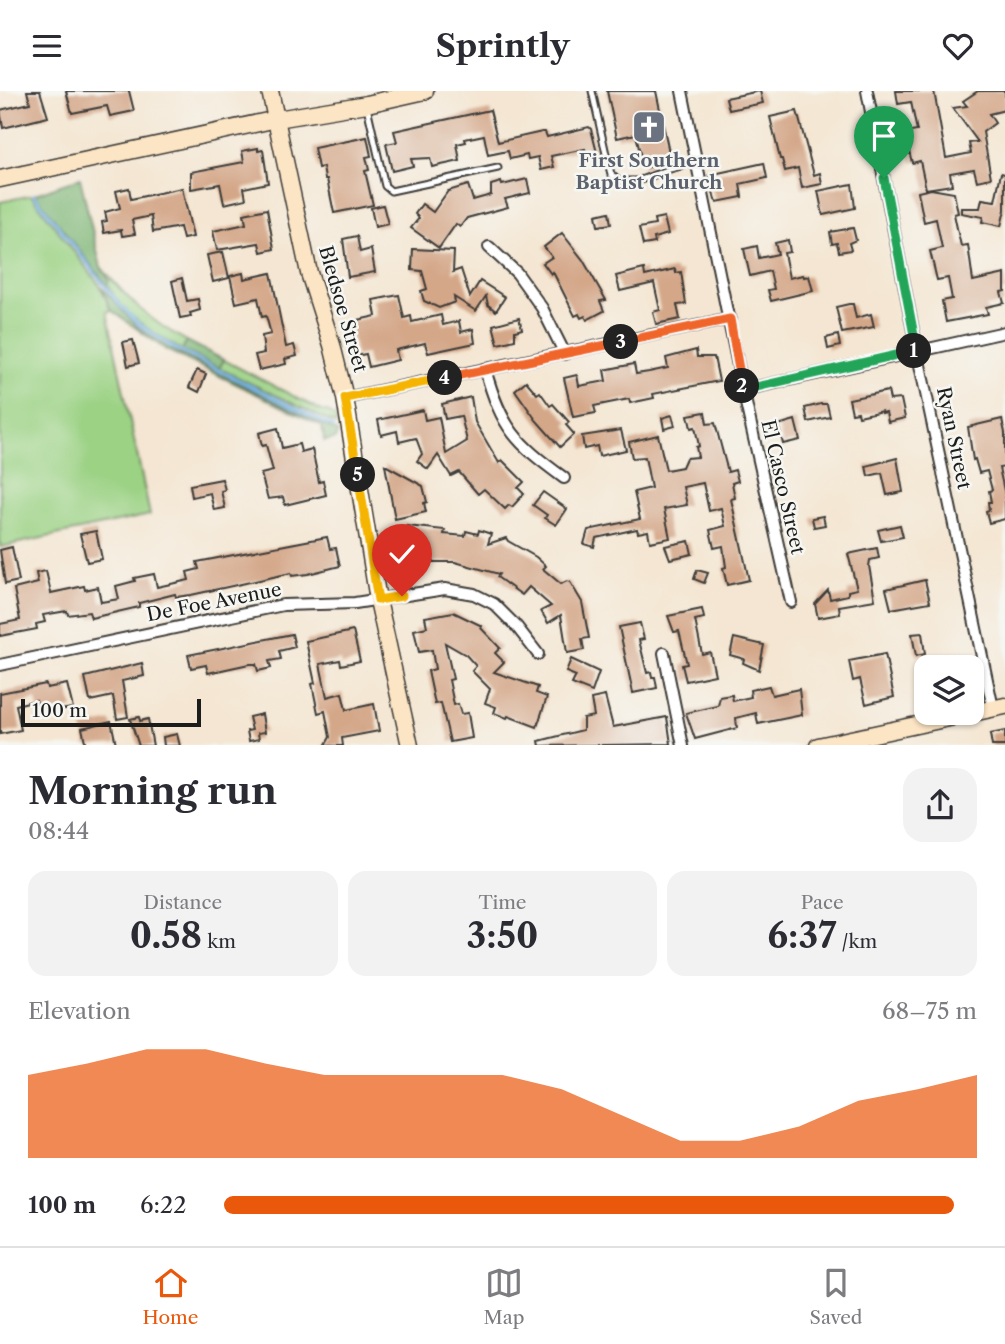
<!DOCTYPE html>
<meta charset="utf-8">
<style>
:root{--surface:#fff;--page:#f2f2f3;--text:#2b2b33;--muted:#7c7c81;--line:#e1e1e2;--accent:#ea580c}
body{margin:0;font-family:"Libre Caslon Text",serif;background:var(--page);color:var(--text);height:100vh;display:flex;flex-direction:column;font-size:26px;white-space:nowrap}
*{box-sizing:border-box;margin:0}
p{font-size:23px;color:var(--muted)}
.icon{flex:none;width:38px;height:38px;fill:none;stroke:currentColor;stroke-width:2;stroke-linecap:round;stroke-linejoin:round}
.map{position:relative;height:654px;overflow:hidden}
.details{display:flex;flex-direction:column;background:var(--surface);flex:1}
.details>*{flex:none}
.fabs{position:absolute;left:914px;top:564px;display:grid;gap:14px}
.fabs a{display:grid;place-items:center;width:70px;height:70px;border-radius:14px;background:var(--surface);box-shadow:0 2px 5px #0004;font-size:35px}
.scale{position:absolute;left:21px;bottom:18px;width:180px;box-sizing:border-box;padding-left:7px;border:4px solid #1c1c1c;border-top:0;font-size:19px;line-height:24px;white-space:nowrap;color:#1c1c1c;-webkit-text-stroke:5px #f6f6f2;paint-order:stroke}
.pin{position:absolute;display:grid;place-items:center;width:60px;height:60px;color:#fff;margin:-72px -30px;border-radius:50% 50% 50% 0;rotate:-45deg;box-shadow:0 0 7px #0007}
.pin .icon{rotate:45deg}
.km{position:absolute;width:35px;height:35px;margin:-18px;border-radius:50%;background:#222;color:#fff;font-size:19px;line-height:35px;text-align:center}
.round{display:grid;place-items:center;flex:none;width:74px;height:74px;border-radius:21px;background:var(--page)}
.overview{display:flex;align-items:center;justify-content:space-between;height:119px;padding:0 28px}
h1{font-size:38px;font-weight:700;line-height:52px}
.figures{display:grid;grid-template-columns:repeat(3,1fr);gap:10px;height:119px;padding:7px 28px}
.figures div{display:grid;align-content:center;border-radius:18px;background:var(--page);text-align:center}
.figures b{font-size:35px;font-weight:700}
.figures small{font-size:19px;font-weight:400}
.figures p{font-size:19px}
.chart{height:196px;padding:14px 28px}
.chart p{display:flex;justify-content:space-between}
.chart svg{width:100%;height:126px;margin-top:7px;fill:var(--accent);opacity:.7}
ul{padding:0 28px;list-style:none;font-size:23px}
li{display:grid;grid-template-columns:112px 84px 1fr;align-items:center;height:52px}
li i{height:18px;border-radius:9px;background:var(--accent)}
header{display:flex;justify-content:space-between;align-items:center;height:91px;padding:0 28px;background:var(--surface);font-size:32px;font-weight:700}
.tabs{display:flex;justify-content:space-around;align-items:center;height:98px;border-top:2px solid var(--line);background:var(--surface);font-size:19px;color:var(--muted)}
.tabs a{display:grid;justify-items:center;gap:4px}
.tabs .on{color:var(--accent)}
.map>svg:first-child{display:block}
.green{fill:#9bd284;stroke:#5c7750;stroke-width:2}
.forest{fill:#7cb472;stroke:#4c6847;stroke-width:2}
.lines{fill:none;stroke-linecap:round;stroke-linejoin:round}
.stream{stroke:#67aadc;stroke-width:3.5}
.building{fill:#d4a789}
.lane-casing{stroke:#3c3a37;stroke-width:9}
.street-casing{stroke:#3c3a37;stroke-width:14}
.secondary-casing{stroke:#3c3a37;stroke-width:19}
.lane{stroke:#fff;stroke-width:5}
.street{stroke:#fff;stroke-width:10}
.secondary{stroke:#fce5c4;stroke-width:16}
.split-1-casing{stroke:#fff;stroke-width:14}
.split-2-casing{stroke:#fff;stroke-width:14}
.split-3-casing{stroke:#fff;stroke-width:14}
.split-4-casing{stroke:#fff;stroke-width:14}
.split-5-casing{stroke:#fff;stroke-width:14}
.split-6-casing{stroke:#fff;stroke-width:14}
.split-1{stroke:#22a559;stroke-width:9}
.split-2{stroke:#22a559;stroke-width:9}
.split-3{stroke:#f0652b;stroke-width:9}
.split-4{stroke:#f0652b;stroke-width:9}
.split-5{stroke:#f5b400;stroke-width:9}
.split-6{stroke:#f5b400;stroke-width:9}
.labels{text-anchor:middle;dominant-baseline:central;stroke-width:5;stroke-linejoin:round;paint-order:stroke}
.worship-label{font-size:19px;font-weight:bold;fill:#5b616d;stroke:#f6f6f2}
.street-label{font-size:19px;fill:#1c1c1c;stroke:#f6f6f2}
</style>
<header><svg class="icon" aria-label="menu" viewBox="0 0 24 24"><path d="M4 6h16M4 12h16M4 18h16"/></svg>Sprintly<svg class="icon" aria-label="heart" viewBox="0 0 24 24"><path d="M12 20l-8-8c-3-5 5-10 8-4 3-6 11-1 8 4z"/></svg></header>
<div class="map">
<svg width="1005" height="655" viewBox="0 0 1005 655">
<rect width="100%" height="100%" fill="#f6f6f2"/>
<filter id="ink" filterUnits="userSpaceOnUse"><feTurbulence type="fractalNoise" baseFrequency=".0143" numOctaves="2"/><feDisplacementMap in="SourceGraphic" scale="14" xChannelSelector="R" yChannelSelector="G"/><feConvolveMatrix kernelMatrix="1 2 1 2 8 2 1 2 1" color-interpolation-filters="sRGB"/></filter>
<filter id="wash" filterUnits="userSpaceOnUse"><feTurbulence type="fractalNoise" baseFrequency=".00686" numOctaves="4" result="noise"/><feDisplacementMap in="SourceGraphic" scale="28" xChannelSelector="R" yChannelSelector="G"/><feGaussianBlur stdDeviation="1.57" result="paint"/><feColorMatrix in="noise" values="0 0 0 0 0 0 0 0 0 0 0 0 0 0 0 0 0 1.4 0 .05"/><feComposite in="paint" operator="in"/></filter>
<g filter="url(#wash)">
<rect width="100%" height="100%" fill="#f4e6d2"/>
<g class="green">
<polygon points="31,104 101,196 111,219 107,221 150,424 0,456 0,111"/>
<path d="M 101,176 C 128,208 149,230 187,250 L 182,259 C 156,244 123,224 109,196 C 107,193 104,183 101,176 Z"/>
<polygon points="224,269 322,320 328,321 335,326 337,334 219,277"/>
</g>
<g class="forest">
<polygon points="80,87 101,176 109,190 107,194 35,103"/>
<polygon points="101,196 138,236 170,258 338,341 335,348 324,350 322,335 166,259 111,219"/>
<polygon points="187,250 224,269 219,277 182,259"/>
</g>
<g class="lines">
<polyline class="stream" points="34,104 119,213 140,234 174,257 333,336"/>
</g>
<g id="blocks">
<g class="building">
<polygon points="27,0 40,0 48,26 3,37 0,19 30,12"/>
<polygon points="66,0 129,0 134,20 110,25 107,15 72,22"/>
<polygon points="607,0 656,0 671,71 643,77 636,43 617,47"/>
<polygon points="760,0 763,12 729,19 726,7"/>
<polygon points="896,0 934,0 946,67 971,62 969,52 978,51 953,17 967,15 963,10 978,0 1005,0 1005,19 989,23 995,32 983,41 991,87 977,90 974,78 950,82 952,94 926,98 920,70 912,72 905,42 917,40 911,11 898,13"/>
<polygon points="490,19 498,51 542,41 545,41 547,46 589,36 591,38 597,62 587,64 585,58 551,65 554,76 541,79 538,66 528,68 527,64 510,68 508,60 488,64 484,44 465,48 466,51 457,53 460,70 432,76 430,67 411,68 413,75 392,80 386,53 397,51 394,40"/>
<polygon points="797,20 814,84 820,82 822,93 802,97 798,77 785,80 782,68 780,68 770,26"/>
<polygon points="367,46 371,65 366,66 369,79 365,80 373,114 334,122 327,88 325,88 323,76 318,77 314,57"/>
<polygon points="258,57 258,60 263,59 268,92 244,97 246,108 224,113 220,93 191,98 191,81 244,71 242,60"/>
<polygon points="764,72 767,87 740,93 742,106 717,111 715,109 709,84"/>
<polygon points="1001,82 1005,83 1005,119 1001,135 982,131 983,126 961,122 961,117 980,117 982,108 995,110"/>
<polygon points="527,88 530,102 505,108 508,116 467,127 460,136 456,133 439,157 411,137 419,127 415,123 422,113 433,121 448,100 468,94 473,109 491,104 491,94 501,91 502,94"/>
<polygon points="852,93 855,117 823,124 818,100"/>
<polygon points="129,97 131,108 182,97 193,146 183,148 180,136 153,141 151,125 132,129 135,143 122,145 121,139 104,142 102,131 107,130 105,121 120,117 116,100"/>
<polygon points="931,98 954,102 958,122 954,123 958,142 961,155 968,154 973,190 1005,183 1005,200 1001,201 1004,212 986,216 988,223 946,231 942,210 952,208 948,187 937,189 930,160 942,157 936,128 924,131 918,101"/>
<polygon points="383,114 388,133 375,136 371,117"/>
<polygon points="267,118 274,158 261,161 259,152 217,159 213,140 246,133 244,123"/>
<polygon points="609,121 611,133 598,135 596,124"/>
<polygon points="664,126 668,143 654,147 655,152 643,154 639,137 655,134 654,128"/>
<polygon points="853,137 856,149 849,152 851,159 839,161 837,152 832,153 830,141"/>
<polygon points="562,142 583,169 606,209 600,210 604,220 587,229 585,225 581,227 579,223 575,225 553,181 551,183 543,172 552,166 544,156"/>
<polygon points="357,145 360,161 371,158 375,181 348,186 343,148"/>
<polygon points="788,149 790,161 784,162 789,187 803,184 804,186 809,185 813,200 771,210 768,199 774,198 770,180 750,185 744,158 757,155 759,167 778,163 775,152"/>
<polygon points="413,158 454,160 453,181 461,178 470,206 480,190 505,206 496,220 488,214 486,205 476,220 454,206 455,211 439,217 424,210 421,200 427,198 422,180 412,179"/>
<polygon points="223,161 229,187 213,191 207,164"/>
<polygon points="644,178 645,185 675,178 676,182 681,181 686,213 677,214 680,228 656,233 653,221 660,219 654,192 620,200 616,185"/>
<polygon points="243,182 244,188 271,182 286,256 294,254 297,265 285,268 286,273 259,279 255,264 264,262 262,245 271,243 266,225 262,226 258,207 236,212 230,185"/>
<polygon points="182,187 187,210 198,208 200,219 190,222 191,225 180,227 172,190"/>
<polygon points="399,204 404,227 411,225 412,231 441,224 443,234 459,230 461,241 473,238 475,252 428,262 425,252 396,259 398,269 369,276 366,263 356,265 349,231 376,225 373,209"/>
<polygon points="849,213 853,213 856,227 871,223 874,236 842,242 836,216"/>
<polygon points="519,227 522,238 515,240 515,249 498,253 493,234"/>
<polygon points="838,244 840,255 828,258 826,247"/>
<polygon points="133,249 139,272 128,275 123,251"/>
<polygon points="696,259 697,266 714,266 719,290 653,303 654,307 630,312 629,308 594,315 596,322 573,326 564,287 577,284 579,295 606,290 604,279 634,273 636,283 649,281 668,277 666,267"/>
<polygon points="197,279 206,283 199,301 189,296"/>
<polygon points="526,290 537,303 540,301 550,315 553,313 569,331 566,334 574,343 560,356 536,329 515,299"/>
<polygon points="888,300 890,309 901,308 905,327 888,331 886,321 882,322 882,320 859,325 858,321 852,322 849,308"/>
<polygon points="471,306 475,331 499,372 502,369 524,391 518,397 524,403 512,416 509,414 505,418 484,398 478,403 459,381 451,385 438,364 428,378 417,370 422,363 416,347 399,351 397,340 381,344 378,329 423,319 425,329 439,326 446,363 467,350 461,325 445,328 442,313"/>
<polygon points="821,313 827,313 830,326 808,331 805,317"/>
<polygon points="705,321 707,333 715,332 728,381 735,379 738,390 732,392 735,407 731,408 749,489 727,494 723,477 726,476 723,455 714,457 710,439 725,435 721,417 709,420 703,392 683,396 687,414 664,418 670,447 650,451 648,440 638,442 637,438 596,447 594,456 584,453 588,439 640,428 634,401 651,397 645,366 632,367 629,351 658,344 666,379 682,376 686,367 698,366 696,356 699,355 695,336 691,337 688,324"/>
<polygon points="672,324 675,335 664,338 662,327"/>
<polygon points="1002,328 1005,342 1005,376 999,377 1005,404 1005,428 989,432 986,420 989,419 988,411 991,411 989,400 992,399 987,380 979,382 975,368 973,369 968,336"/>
<polygon points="795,329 800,349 783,353 778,334"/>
<polygon points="278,337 282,357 299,353 301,361 312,358 319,391 323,390 326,404 285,414 283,406 268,408 261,383 273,380 266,354 262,355 259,342"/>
<polygon points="621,339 626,359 599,365 597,355 584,358 582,345"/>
<polygon points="897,367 903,401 887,404 882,382 868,385 866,375"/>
<polygon points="385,374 423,395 427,411 424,412 426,421 395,428"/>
<polygon points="222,388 225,399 221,400 225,417 214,419 210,402 192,406 190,394"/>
<polygon points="543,401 567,418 556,434 545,427 547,424 533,414"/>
<polygon points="823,425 825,434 814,436 812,427"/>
<polygon points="900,434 903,446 881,450 878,439"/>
<polygon points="407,435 445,439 444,443 465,445 466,440 478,443 479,439 491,443 488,453 506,447 508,450 536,466 546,475 543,478 561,493 567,490 570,491 582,511 589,547 582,548 584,559 567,562 561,524 548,532 541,520 551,515 529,496 522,504 497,486 499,483 455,471 427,471 427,474 414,477 412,467 399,469 395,446 409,444"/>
<polygon points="96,440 102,468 87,471 80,443"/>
<polygon points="327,446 330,458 336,457 340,475 308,483 292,485 291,482 191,504 176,506 175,503 139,512 139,516 91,527 89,521 68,524 67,520 43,524 45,531 36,533 37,538 0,545 0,533 20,529 14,498 38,492 36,482 46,480 51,502 84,495 85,499 98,496 101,511 119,508 116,495 135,490 134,487 154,483 157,496 189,489 187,481 199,478 197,471"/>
<polygon points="689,450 692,463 670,468 665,455"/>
<polygon points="12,456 19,490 5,493 0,459"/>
<polygon points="877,457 879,467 870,469 869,475 875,509 839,515 840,523 818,527 815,513 828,499 830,508 848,504 848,500 857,498 848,463"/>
<polygon points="697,479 708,482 704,492 694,488"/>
<polygon points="925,489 930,511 891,518 886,498"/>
<polygon points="702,518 704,527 695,529 702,563 710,561 715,584 686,590 682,574 687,573 679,540 674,541 668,525"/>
<polygon points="453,521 482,535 481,537 500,557 495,562 504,571 494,581 538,596 536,602 547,606 537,636 508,625 507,627 494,622 496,616 485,612 490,598 472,580 476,575 466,564 445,552 453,588 449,589 454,614 458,613 461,623 468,622 472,647 450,651 441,612 435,613 428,580 435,578 432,559 419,561 414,539 427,536 425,526"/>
<polygon points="640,532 644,548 639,549 647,582 651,581 652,586 655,586 657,597 633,602 619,536"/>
<polygon points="353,540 360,570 341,574 340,569 320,573 327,606 342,602 346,619 374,613 379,640 342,647 343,655 325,655 330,646 325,620 318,622 312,593 315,592 306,550"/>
<polygon points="922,542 925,563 916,565 912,543"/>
<polygon points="292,543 295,556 279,560 281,568 269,570 271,577 258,580 256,573 249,573 208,582 206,574 191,577 188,564"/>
<polygon points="734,547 764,554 759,579 743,572 744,568 730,564"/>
<polygon points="885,563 894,606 866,613 860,588 853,590 849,570"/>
<polygon points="571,568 599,581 592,601 572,593 576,585 566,581"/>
<polygon points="142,572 144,585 122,590 128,626 117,628 113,605 90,610 85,586"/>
<polygon points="46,593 47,597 67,593 73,617 39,622 36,609 16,614 21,639 0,643 0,602"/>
<polygon points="769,595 772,604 799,598 802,624 758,633 756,622 736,627 737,637 695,648 686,622 718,615 720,606 732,604 733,610 751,606 750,599"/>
<polygon points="605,605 613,636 667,626 671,653 540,655 539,650 583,639 583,627 594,625 591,608"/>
<polygon points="262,623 265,641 258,642 259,648 249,650 247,640 252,639 249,626"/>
<polygon points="139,626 140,630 148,628 153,655 139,655 130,628"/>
<polygon points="111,630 116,653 86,655 82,637"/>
<polygon points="1005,640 1005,655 992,655 990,643"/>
<polygon points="177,643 180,655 164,655 163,646"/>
</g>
</g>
</g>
<g filter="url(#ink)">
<use href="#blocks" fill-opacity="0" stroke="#3c3a37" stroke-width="2"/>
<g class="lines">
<g class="lane-casing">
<g id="lane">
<polyline points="592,0 608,72 611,83 618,90 638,90 670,78 697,71"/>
<polyline points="367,16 385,95 391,100 498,77"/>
</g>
</g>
<g class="street-casing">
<g id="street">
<polyline points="682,0 743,299 791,511"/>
<polyline points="867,0 917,260 993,617"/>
<polyline points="489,156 517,182 542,217 565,263"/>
<path d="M 485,278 C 502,338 515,351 564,387"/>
<polyline points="743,299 1005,241"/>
<polyline points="345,307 730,228"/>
<polyline points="664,562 683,655"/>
<polyline points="0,574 283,514 355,512 445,498 474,503 494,513 517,536 538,563"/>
</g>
</g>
<g class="secondary-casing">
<g id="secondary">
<polyline points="270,0 309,182 332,254 345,307 378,509 410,655"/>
<polyline points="0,88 277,28 367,13 425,0"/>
<polyline points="818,655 1005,615"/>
</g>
</g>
<use href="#lane" class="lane"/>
<use href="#street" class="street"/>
<use href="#secondary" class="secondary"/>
</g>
</g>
<g class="lines" filter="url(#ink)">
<g class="split-1-casing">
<polyline id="split-1" points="884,87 917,260 914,260"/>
</g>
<g class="split-2-casing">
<polyline id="split-2" points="742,295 743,299 914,260"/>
</g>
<g class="split-3-casing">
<polyline id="split-3" points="621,251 730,228 742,295"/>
</g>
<g class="split-4-casing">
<polyline id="split-4" points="445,287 621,251"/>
</g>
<g class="split-5-casing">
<polyline id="split-5" points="358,384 345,307 445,287"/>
</g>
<g class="split-6-casing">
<polyline id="split-6" points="358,384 378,509 402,505"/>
</g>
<use href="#split-1" class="split-1"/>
<use href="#split-2" class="split-2"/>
<use href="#split-3" class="split-3"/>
<use href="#split-4" class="split-4"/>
<use href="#split-5" class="split-5"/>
<use href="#split-6" class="split-6"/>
</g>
<defs>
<g id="church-square" transform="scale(1.75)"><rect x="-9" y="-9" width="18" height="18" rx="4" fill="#6b7280" stroke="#f6f6f2"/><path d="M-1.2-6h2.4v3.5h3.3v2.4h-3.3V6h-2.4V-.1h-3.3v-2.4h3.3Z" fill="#fff"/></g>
</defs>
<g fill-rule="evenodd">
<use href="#church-square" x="649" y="36"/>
</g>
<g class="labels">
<g class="worship-label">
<text x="649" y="69">First Southern<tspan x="649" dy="22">Baptist Church</tspan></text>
</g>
<g class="street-label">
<text transform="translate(343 218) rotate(74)">Bledsoe Street</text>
<text transform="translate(954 347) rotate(78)">Ryan Street</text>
<text transform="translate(783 396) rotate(77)">El Casco Street</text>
<text transform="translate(214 511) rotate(-11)">De Foe Avenue</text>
</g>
</g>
</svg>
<div class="fabs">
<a><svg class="icon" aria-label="layers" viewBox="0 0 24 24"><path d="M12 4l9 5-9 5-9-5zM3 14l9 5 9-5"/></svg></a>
</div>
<div class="scale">100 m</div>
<div class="pin" style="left:884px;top:87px;background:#1e9e55"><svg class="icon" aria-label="arrive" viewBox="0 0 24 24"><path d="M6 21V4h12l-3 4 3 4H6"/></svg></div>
<div class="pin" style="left:402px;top:505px;background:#d93025"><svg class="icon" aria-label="check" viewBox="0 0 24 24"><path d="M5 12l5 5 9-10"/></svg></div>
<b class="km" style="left:914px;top:260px">1</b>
<b class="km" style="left:742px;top:295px">2</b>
<b class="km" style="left:621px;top:251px">3</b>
<b class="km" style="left:445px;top:287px">4</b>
<b class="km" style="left:358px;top:384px">5</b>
</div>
<section class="details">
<div class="overview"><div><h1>Morning run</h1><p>08:44</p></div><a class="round"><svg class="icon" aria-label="share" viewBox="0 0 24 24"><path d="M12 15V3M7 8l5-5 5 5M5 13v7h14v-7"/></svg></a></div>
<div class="figures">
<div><p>Distance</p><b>0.58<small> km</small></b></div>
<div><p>Time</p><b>3:50</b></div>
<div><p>Pace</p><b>6:37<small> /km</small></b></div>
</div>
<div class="chart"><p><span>Elevation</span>68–75 m</p>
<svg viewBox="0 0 160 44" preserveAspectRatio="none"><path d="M0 44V15L10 11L20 6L30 6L40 11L50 15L60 15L70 15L80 15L90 20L100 29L110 38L120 38L130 33L140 24L150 20L160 15V44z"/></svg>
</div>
<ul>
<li><b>100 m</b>6:22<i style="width:97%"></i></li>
</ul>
</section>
<nav class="tabs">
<a class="on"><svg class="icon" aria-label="home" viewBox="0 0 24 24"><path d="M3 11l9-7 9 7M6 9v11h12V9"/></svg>Home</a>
<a><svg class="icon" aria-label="map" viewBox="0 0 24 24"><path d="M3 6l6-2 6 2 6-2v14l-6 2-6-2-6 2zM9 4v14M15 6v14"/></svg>Map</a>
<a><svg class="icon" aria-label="saved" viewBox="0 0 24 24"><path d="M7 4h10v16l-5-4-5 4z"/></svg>Saved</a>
</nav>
